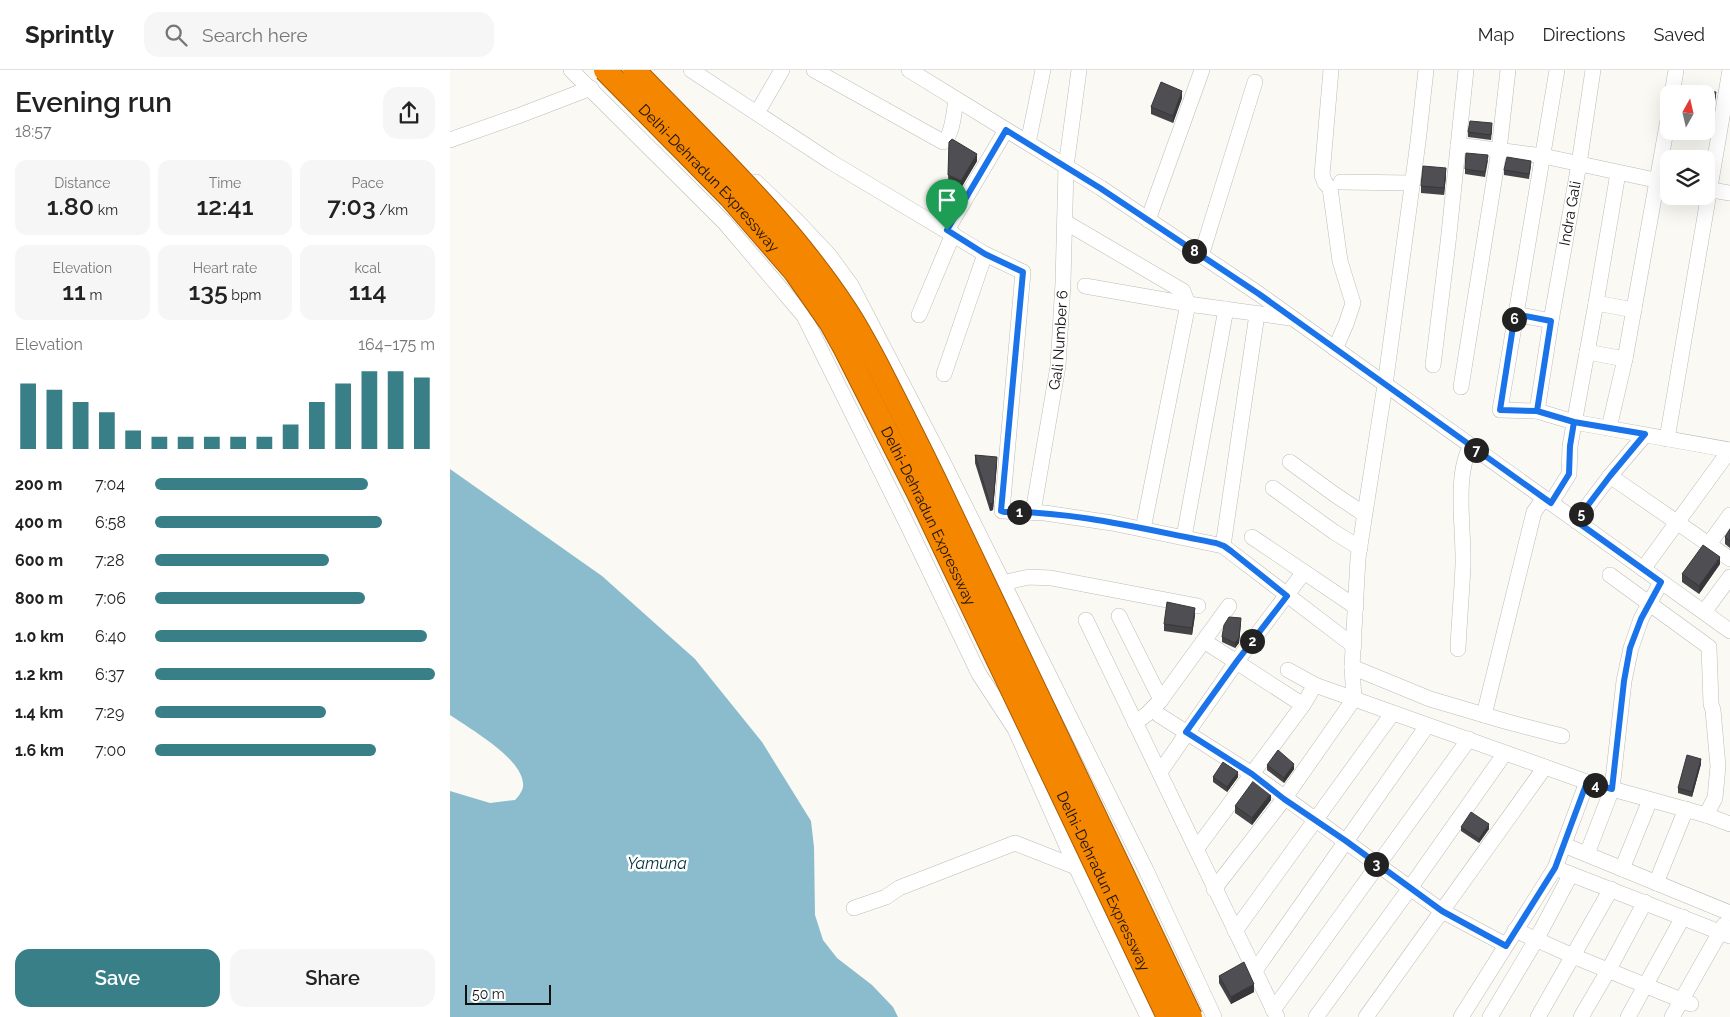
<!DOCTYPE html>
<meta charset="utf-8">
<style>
:root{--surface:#fff;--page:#f6f6f6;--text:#222;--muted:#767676;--line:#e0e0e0;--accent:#387f88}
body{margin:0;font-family:Raleway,sans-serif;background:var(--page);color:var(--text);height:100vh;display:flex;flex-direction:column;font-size:19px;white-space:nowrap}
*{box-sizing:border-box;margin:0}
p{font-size:16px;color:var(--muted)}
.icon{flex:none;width:28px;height:28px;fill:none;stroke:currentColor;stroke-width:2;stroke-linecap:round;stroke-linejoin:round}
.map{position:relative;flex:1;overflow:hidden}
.drawer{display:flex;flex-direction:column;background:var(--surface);width:450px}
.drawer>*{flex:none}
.needle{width:32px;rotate:8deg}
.tools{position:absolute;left:1210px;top:15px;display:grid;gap:10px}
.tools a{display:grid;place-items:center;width:55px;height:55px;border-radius:10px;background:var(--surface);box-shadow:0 5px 20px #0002;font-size:25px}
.scale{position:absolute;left:15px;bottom:12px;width:86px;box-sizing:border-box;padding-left:5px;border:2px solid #11100f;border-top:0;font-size:14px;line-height:18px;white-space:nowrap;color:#11100f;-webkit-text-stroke:4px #fff;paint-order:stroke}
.pin{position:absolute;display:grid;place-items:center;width:42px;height:42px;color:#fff;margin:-51px -21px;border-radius:50% 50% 50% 0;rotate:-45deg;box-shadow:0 0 5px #0007}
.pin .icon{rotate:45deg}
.km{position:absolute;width:25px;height:25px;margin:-12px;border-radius:50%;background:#222;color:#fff;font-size:14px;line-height:25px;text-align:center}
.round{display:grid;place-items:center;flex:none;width:52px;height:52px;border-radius:15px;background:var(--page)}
.overview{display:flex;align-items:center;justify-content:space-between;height:85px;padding:0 15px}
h1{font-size:28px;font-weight:600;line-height:38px}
.stats{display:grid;grid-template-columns:repeat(3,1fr);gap:8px;height:85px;padding:5px 15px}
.stats div{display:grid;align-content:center;border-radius:12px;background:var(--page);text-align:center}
.stats b{font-size:25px;font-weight:600}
.stats small{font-size:14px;font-weight:400}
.stats p{font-size:14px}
.chart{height:140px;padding:10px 15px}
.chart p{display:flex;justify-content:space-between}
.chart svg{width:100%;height:90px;margin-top:5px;stroke:var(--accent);stroke-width:6}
.button{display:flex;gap:10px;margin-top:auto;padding:10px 15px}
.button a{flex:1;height:58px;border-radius:15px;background:var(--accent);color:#fff;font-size:20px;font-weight:600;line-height:58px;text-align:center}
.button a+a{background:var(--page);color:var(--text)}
ul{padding:0 15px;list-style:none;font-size:16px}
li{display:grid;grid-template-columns:80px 60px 1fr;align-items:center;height:38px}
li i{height:12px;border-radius:6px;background:var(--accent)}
header{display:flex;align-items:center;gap:30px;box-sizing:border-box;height:70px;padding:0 25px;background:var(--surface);border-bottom:1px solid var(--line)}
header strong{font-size:24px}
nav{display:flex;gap:28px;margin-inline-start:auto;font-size:18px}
.search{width:350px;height:45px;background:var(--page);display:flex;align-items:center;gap:12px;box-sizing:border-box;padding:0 18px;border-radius:15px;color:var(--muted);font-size:19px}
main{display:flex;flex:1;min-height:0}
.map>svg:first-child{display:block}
.water{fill:#8abcce}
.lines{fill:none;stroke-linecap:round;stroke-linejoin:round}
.minor-casing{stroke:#bdbcb7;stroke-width:16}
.minor{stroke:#fff;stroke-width:15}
.highway-bridge-casing{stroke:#a55d05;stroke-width:24;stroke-linecap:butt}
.highway-bridge{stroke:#f58600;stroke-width:22}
.wall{fill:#444447}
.shaded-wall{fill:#37373a}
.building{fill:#4f4f53;stroke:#37373a}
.route-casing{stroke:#fff;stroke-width:10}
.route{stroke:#1a73e8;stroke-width:6}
.labels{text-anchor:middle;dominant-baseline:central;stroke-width:5;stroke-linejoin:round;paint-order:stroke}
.street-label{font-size:15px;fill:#11100f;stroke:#fff}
.water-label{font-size:16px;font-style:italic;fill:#002f3c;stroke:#fff}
</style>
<header>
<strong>Sprintly</strong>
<div class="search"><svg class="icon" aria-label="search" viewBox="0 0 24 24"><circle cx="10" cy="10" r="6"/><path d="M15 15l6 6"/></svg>Search here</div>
<nav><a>Map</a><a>Directions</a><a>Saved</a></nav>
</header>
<main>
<section class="drawer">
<div class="overview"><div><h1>Evening run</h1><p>18:57</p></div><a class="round"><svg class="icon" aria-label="share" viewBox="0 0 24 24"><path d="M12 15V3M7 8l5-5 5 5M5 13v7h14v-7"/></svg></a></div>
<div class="stats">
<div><p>Distance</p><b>1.80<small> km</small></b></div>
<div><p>Time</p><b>12:41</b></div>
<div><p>Pace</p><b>7:03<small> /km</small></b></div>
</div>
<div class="stats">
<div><p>Elevation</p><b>11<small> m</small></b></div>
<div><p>Heart rate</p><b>135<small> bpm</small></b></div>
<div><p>kcal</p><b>114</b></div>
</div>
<div class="chart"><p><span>Elevation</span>164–175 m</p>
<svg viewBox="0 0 160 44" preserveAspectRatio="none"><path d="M5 44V12M15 44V15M25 44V21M35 44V26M45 44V35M55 44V38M65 44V38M75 44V38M85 44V38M95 44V38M105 44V32M115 44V21M125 44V12M135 44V6M145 44V6M155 44V9"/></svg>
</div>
<ul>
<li><b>200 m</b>7:04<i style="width:76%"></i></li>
<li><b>400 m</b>6:58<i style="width:81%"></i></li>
<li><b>600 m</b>7:28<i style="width:62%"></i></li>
<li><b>800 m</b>7:06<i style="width:75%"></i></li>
<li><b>1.0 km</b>6:40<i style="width:97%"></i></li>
<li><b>1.2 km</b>6:37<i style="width:100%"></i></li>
<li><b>1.4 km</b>7:29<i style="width:61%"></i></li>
<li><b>1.6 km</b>7:00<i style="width:79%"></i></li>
</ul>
<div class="button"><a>Save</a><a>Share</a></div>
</section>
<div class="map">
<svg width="1280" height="947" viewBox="0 0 1280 947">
<rect width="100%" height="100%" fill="#faf9f4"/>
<path class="water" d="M 0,399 L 152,506 L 245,589 L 312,672 L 361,751 L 364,777 L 365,845 L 373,870 L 387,888 L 422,915 L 443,937 L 448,947 L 0,947 L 0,721 L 40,733 L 65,730 C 68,727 72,722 73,717 C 76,690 20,659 0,645 Z"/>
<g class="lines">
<g class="minor-casing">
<g id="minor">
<polyline points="121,0 274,152 354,246 459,458 529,604 565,659 626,797 698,947"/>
<polyline points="241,0 381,92 535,184 573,202 552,441 595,443 662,453 773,476 904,576"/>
<path d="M 364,0 L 493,72 C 503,66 504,40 506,29"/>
<polyline points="459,0 651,118 809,224 1280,561"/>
<polyline points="881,0 872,105 875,113 880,118 890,191 903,233 896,254 885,279"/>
<polyline points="1107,0 1050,340 1087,341 1124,352 1280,380"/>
<polyline points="1222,24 1226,0"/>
<polyline points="307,43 332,0"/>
<polyline points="0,70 68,46 141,18"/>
<polyline points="578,73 593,0"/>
<polyline points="1008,75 1093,86 1219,113"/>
<polyline points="1168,103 1146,233 1184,240"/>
<polyline points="306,112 346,150 379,185 401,215 492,390 696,800 764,947"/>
<polyline points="891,112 962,113"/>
<polyline points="1256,119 1280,123"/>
<polyline points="698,150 752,0"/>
<polyline points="615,152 733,221 738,234 693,459"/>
<polyline points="497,160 556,60"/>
<polyline points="751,186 805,12"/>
<polyline points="635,216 738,234 840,248"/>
<path id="s1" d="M 1065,244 L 1101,251 L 1129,94 L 1143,0"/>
<polyline points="469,245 503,164"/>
<polyline points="1137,282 1175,289 1219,44"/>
<polyline points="983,295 998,173 1016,0"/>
<polyline points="494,304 535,184"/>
<polyline points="1011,317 1049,80 1058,0"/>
<polyline points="1087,341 1101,251"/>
<polyline points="1159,358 1175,289"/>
<polyline points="1217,369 1280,0"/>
<polyline points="840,392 884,424 914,444"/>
<polyline points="1160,406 1280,489"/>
<polyline points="823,418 884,462 910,478"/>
<polyline points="1101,433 1119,404 1120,376 1146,233"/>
<path id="s2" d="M 583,442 L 608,296 L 613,213 L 616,97 L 629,0"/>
<polyline points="1126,451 1160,406 1195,365"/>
<polyline points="734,467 776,239"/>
<polyline points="802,467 906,537"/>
<polyline points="1259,474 1280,445"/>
<polyline points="773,476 807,244"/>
<polyline points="1193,499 1280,380"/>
<polyline points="1160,505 1259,577 1261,634 1263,640 1268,696 1265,728 1256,745"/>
<polyline points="552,513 579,507 601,508 748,536"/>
<polyline points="1254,542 1280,507"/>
<polyline points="669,546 711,630"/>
<polyline points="636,550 827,947"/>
<polyline points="754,571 853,635"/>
<path d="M 1008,579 C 1009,551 1012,523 1013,494 C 1014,461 1004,404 1021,376"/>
<polyline points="902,597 980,629 1058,652 1112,666"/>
<polyline points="838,600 865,615 1137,712 1256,745 1280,754"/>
<polyline points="709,645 802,704 992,841 1056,875"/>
<polyline points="1034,645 1084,442 1094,428"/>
<polyline points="685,653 697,644 710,631 779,536"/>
<polyline points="710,702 787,591 854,502"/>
<polyline points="1114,775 1280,843"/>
<polyline points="747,778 853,635 865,615"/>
<polyline points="1137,784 1162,719 1174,611 1181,578 1191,549 1211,512"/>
<polyline points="1105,798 1280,866"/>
<polyline points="1172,799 1200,730"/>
<polyline points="1206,813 1236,739"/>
<polyline points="764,819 834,729 904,629 902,597 908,488 935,315 968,72 976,0"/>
<polyline points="404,838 436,827 449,818 565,773 626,797"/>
<polyline points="1065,860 1123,886 1241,934"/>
<polyline points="785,861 942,644"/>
<polyline points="804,902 977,656"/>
<polyline points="823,940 1019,669"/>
<polyline points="866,947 960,818 1055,683"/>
<polyline points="916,947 1095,697"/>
<polyline points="1011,947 1105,798 1137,712"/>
<polyline points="1040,947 1086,870 1121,804"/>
<polyline points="1088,947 1161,819"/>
<polyline points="1131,947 1158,901 1195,832"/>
<polyline points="1178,947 1233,847"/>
<polyline points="1222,947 1274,855"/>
</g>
</g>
<use href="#minor" class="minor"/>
<g class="highway-bridge-casing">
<g id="highway-bridge">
<path id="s3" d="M 155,0 L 280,127 L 345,202 L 380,252 L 395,279 L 468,423 L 718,947"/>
<path d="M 184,0 C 258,77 337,150 396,240 C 408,258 418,277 428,296 C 448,335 468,374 487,414 L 741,947"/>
</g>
</g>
<use href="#highway-bridge" class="highway-bridge"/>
</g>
<g class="wall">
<polygon points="1256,24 1266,26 1263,42 1256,41"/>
<polygon points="732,28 723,53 701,44 701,37"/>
<polygon points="1042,58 1041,70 1018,67 1018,62"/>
<polygon points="1232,61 1246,61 1246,63"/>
<polygon points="499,72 527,91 511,118 498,113"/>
<polygon points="1038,90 1035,107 1015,104 1015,99"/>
<polygon points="1081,96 1079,109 1054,105 1054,100"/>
<polygon points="996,105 994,125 971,123 971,116"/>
<polygon points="525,385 547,394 543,440 540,441 525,393"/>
<polygon points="1280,459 1280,478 1275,474 1275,467"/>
<polygon points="1270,494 1249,524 1232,512 1232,504"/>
<polygon points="745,545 742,565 714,561 714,554"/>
<polygon points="791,553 789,573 785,578 772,572 772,567"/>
<polygon points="1251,694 1242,727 1228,723 1228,718"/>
<polygon points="817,695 844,699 834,713 817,700"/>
<polygon points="763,707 788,707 777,722 763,712"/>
<polygon points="821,730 802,755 785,743 785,736"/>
<polygon points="1011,757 1039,759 1029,773 1011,761"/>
<polygon points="769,906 804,922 781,934 769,913"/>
</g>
<g class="shaded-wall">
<polygon points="732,21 732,28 723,53 723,46"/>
<polygon points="527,84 527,91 511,118 511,111"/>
<polygon points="996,98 996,105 994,125 994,118"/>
<polygon points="547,387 543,440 540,441 540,434"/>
<polygon points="1270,487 1270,494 1249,524 1249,516"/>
<polygon points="745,538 745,545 742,565 742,558"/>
<polygon points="791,548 789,573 785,578 785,573"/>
<polygon points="1251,689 1251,694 1242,727 1242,722"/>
<polygon points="844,694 844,699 834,713 834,708"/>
<polygon points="788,702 788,707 777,722 777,717"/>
<polygon points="821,723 821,730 802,755 802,748"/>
<polygon points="1039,754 1039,759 1029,773 1029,769"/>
<polygon points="804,914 804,922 781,934 781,927"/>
</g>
<g class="building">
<polygon points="711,12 732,21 723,46 701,37"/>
<polygon points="1254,20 1266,22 1263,37 1256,36 1256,24 1254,24"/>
<polygon points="1020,51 1042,53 1041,65 1018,62"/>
<polygon points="502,69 527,84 511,111 498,105 499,72"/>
<polygon points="1016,83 1038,85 1035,102 1015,99"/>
<polygon points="1057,87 1081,91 1079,104 1054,100"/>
<polygon points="973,96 996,98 994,118 971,116"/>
<polygon points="525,385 547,387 543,433 540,434"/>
<polygon points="1280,459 1280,471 1275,467"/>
<polygon points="1253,475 1270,487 1249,516 1232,504"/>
<polygon points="717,532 745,538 742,558 714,554"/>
<polygon points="779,547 791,548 789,568 785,573 772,567 774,555"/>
<polygon points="828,680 844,694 834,708 817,695"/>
<polygon points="1237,685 1251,689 1242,722 1228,718"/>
<polygon points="773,692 788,702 777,717 763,707"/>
<polygon points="804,710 821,723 802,748 785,736"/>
<polygon points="1021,742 1039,754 1029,769 1011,757"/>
<polygon points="794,892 804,914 781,927 769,906"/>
</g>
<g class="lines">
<g class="route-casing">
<path id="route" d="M 497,160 L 535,184 L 573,202 L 551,441 L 554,442 C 625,441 697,460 766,473 L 774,476 L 781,481 L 837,526 L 787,591 L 736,662 L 802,704 L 834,729 L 896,771 L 992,841 L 1056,876 L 1105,798 L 1137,712 L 1162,719 L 1174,611 L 1180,578 L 1191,549 L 1211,512 L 1126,451 L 1160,406 L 1195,364 L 1124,352 L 1087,341 L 1101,251 L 1065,244 L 1050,340 L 1087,341 L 1124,352 L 1120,376 L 1119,404 L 1101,433 L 809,224 L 650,118 L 556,60 L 497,160"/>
</g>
<use href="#route" class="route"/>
</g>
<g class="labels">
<g class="street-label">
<text stroke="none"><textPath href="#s3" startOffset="150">Delhi-Dehradun Expressway</textPath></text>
<text stroke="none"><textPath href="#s1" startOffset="146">Indra Gali</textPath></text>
<text stroke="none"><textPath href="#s2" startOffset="174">Gali Number 6</textPath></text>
<text stroke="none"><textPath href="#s3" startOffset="556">Delhi-Dehradun Expressway</textPath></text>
<text stroke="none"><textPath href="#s3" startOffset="961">Delhi-Dehradun Expressway</textPath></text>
</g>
<g class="water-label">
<text x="207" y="793">Yamuna</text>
</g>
</g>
</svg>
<div class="tools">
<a><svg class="needle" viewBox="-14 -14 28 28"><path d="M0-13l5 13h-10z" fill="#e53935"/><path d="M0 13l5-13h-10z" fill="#767676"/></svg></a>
<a><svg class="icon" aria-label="layers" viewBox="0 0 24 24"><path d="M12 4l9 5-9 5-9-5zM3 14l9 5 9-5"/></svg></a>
</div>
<div class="scale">50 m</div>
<div class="pin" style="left:497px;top:160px;background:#1e9e55"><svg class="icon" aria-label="arrive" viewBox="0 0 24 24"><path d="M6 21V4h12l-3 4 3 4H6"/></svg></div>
<b class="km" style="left:569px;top:442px">1</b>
<b class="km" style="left:802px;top:571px">2</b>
<b class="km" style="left:926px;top:794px">3</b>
<b class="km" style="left:1145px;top:715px">4</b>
<b class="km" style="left:1131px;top:444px">5</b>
<b class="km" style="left:1064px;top:249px">6</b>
<b class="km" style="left:1026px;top:380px">7</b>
<b class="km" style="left:744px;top:181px">8</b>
</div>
</main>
